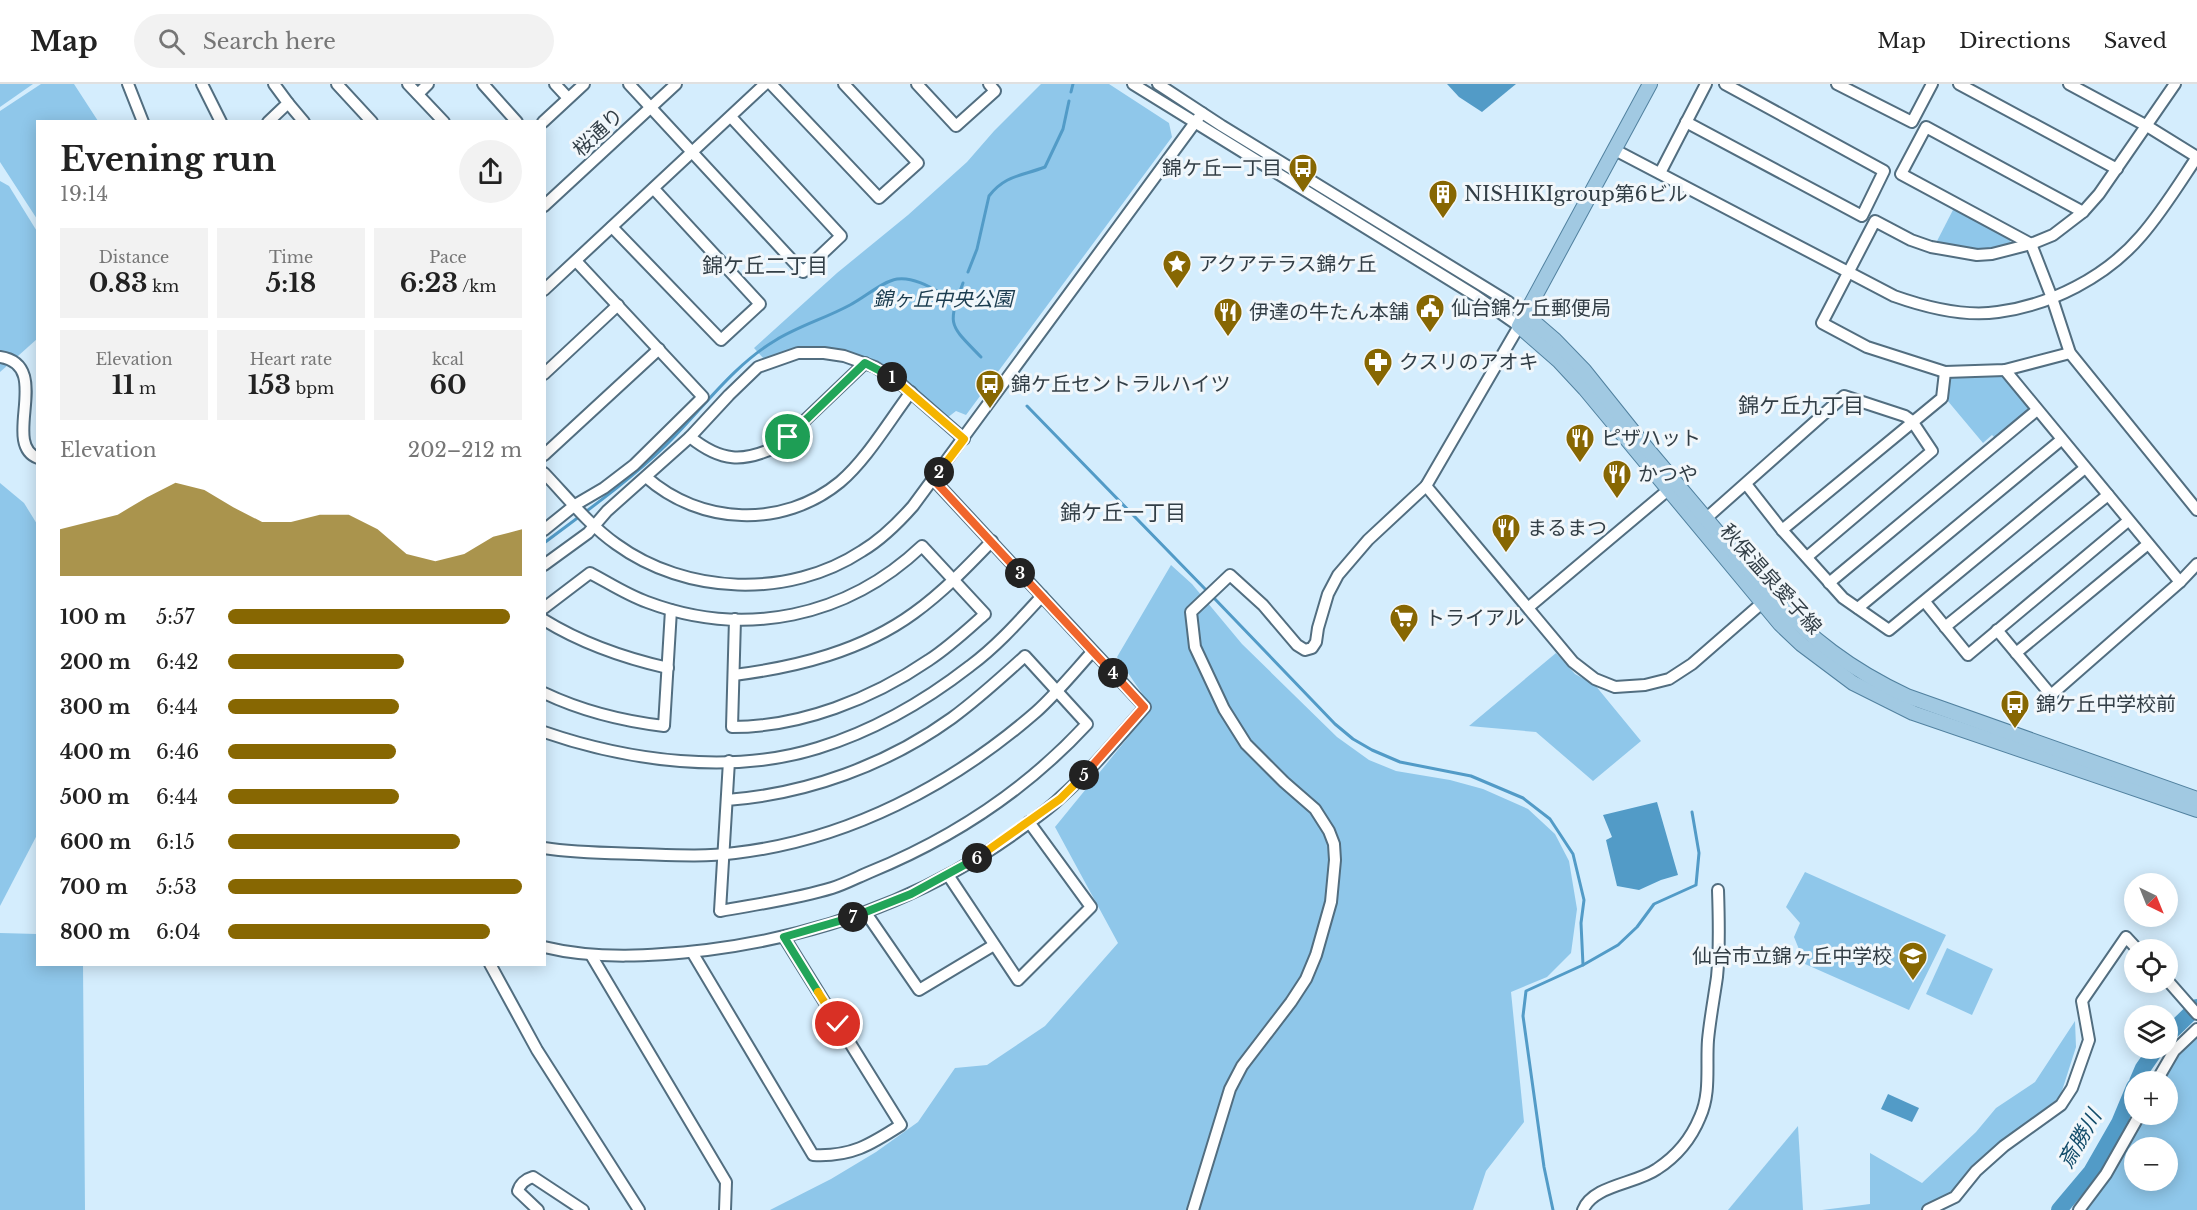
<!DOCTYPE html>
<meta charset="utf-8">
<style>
:root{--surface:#fff;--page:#f2f2f2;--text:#222;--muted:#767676;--line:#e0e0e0;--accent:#876702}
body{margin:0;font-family:"Libre Baskerville","Noto Sans JP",serif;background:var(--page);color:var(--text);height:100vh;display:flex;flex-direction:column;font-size:22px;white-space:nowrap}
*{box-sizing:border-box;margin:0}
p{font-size:20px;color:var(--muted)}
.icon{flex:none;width:33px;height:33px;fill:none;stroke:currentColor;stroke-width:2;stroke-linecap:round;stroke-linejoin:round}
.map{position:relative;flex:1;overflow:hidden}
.panel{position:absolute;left:36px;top:36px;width:510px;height:846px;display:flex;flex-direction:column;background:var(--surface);border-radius:0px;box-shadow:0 3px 15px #0003}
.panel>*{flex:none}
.needle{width:39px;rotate:137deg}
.fabs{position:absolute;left:2124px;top:789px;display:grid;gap:12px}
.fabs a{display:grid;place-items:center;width:54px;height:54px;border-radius:50%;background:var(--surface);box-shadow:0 3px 15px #0003;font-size:30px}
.pin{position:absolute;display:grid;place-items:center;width:51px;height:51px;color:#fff;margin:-26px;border:3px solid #fff;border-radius:50%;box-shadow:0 2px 6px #0007}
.km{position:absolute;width:30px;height:30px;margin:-15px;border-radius:50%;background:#222;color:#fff;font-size:16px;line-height:30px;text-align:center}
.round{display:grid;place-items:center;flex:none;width:63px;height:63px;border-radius:32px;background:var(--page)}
.headline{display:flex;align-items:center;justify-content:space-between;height:102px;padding:0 24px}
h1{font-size:33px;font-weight:700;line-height:45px}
.figures{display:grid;grid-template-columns:repeat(3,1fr);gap:9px;height:102px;padding:6px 24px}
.figures div{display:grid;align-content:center;border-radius:0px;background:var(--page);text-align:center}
.figures b{font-size:26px;font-weight:700}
.figures small{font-size:16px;font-weight:400}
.figures p{font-size:16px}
.chart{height:168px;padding:12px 24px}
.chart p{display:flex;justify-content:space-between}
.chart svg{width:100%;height:108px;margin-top:6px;fill:var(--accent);opacity:.7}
ul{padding:0 24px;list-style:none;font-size:20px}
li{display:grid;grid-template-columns:96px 72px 1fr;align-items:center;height:45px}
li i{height:15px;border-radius:8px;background:var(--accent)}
header{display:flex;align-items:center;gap:36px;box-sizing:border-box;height:84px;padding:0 30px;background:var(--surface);border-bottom:2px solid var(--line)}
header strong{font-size:28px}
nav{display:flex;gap:33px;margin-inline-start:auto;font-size:21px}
.search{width:420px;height:54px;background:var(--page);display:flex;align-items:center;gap:15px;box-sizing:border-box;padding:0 21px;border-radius:33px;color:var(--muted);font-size:22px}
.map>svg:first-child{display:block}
.green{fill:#8fc7ea;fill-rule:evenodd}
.water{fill:#529bc7}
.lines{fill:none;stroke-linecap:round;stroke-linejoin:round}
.stream{stroke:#529bc7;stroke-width:3}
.river{stroke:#529bc7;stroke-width:16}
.minor-casing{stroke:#526e80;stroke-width:14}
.major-casing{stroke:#51819f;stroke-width:16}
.minor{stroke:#fff;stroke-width:10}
.major{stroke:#a1c9e2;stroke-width:14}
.split-1-casing{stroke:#fff;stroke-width:12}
.split-2-casing{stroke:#fff;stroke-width:12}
.split-3-casing{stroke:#fff;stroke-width:12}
.split-4-casing{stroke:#fff;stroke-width:12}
.split-5-casing{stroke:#fff;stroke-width:12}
.split-6-casing{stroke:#fff;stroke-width:12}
.split-7-casing{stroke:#fff;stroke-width:12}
.split-8-casing{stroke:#fff;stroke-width:12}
.split-9-casing{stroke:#fff;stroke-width:12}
.split-1{stroke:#22a559;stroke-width:8}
.split-2{stroke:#f5b400;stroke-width:8}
.split-3{stroke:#f0652b;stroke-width:8}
.split-4{stroke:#f0652b;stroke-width:8}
.split-5{stroke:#f0652b;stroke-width:8}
.split-6{stroke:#f5b400;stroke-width:8}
.split-7{stroke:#22a559;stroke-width:8}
.split-8{stroke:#22a559;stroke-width:8}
.split-9{stroke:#f5b400;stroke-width:8}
.labels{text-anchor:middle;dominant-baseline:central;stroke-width:6;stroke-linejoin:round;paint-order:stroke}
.street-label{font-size:20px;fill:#323e46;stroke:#f1f7fb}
.poi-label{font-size:20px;fill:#323e46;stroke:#f1f7fb;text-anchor:start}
.park-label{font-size:20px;font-style:italic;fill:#1b3c4f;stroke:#f1f7fb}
.neighbourhood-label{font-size:21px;fill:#323e46;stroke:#f1f7fb}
.water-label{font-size:21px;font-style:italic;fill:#124c6a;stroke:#f1f7fb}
</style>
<header>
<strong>Map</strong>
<div class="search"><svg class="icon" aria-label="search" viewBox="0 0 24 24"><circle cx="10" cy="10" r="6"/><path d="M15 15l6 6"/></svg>Search here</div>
<nav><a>Map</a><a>Directions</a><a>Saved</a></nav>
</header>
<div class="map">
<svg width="2197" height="1126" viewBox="0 0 2197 1126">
<rect width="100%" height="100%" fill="#d4edfd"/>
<g class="green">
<polygon points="0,0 33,0 0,23"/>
<polygon points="41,0 74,0 98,37 38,38 37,135 0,78 0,27"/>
<polygon points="1041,0 1109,0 1169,39 1172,53 966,331 956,327 947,334 885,283 852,270 832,264 802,262 765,276 754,264 837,189 908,131 967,78 994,47"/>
<polygon points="0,97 9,102 38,149 37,255 0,288"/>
<path d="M 1954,124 L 2011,154 L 2010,161 C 1985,167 1962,165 1936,159 Z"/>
<polygon points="1956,290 1996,290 2005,293 2029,324 2029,330 1997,356 1992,351 1983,359 1947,316 1950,295"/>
<polygon points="0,399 24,419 37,440 37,751 0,822"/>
<polygon points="1171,481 1192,500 1242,560 1337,653 1369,676 1396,687 1450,696 1483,705 1528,725 1555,750 1569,777 1577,825 1571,869 1547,893 1511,908 1524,1038 1486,1087 1473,1126 770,1126 831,1095 876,1068 918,1038 955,984 987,981 1045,942 1118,859 1055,743 1152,624 1117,573"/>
<polygon points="1556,569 1575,590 1595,601 1641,657 1593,697 1536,648 1469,642"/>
<polygon points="1805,788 1946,851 1909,926 1805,880 1794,853 1800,839 1786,823"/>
<polygon points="0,849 37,850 38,880 83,881 85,1126 0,1126"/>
<polygon points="1947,864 1993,885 1972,931 1926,910"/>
<polygon points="2075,937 2076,963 2060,1013 2019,1044 1949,1109 1922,1126 1822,1126 1870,1120 1870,1069 1922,1099 1976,1048 1996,1024 2035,998"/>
<path d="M 2197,941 L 2197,1126 L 2072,1126 L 2108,1079 L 2136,1031 L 2168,1030 L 2168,998 L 2151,997 ZM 2134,1064 L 2168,1064 L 2168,1096 L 2134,1096 Z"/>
<polygon points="1798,1042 1803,1126 1728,1126"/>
</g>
<g class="water">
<polygon points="1447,0 1516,0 1482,28 1459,13"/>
<polygon points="1657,718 1678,791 1661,796 1639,806 1617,802 1606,756 1612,753 1603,731"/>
<polygon points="1888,1010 1919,1024 1912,1038 1881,1025"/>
</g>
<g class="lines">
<g class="stream">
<polyline points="1071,8 1073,0"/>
<path d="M 968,188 L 977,165 L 989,112 C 1005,91 1022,92 1045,83 L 1063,45 L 1069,17"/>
<path d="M 963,199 C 947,242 949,240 981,273"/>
<polyline points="1027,322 1208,508"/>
<path d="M 544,459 C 585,428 628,398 665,362 C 701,327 732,282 776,256 C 799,242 826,234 850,221 C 864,214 883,197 897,195 C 917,192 939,209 956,217"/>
<polyline points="1213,513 1335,640 1353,655 1372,666 1400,678 1471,692 1523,714 1550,735 1573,770 1584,816 1581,839 1583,881 1526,907 1523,932 1544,1083 1553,1126"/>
<polyline points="1583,881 1618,861 1637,843 1654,820 1696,801 1699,769 1692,728"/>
</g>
<g class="river">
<polyline points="2168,951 2197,923"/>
<polyline points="2137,998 2143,984 2157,964"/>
<polyline points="2059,1126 2091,1088 2119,1039 2134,1003"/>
</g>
<g class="minor-casing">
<g id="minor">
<polyline points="128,0 143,38"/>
<polyline points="202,0 221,38"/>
<polyline points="337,0 372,38"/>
<polyline points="408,0 444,38"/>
<polyline points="483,0 517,38"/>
<polyline points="555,0 568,14"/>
<polyline points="629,0 803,188 841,152 731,33"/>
<polyline points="771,0 879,114 918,79 844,0"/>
<polyline points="917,0 956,42 995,7 989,0"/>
<polyline points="1133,0 1476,212 1519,242 1426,402 1573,578 1595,595 1615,603 1645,601 1669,595 1692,580 1762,519"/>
<polyline points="1158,0 1222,42 1507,217 1526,231"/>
<polyline points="1837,0 1912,38 1932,0"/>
<polyline points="1959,0 2117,85"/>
<polyline points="2069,0 2147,42 2197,73"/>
<polyline points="418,10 428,0"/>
<polyline points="288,19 304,38"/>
<polyline points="268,38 288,19 274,0"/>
<polyline points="543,38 584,0"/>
<polyline points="1686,38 1862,132 1884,87 1725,0"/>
<path d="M 1615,66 L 1894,212 C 1925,223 1965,233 1998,228 C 2051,221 2106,193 2141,152 C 2162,128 2179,100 2197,73"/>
<polyline points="1660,89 1706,0"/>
<polyline points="544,122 676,0"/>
<polyline points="2083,128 1926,43 1901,90 2031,160 2052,214 2070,269 2197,426"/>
<polyline points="612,143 721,256 760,220 654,105"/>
<polyline points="544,206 765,0"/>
<polyline points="2070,269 2005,286 1945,288 1867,263 1822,239 1875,137 1911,156 1931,163 1977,171 1992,170 2031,160 2053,151 2083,128 2099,110 2175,0"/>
<path d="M 0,273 C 54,281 0,360 38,374"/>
<polyline points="2005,286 2180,498"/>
<polyline points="544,290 618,221"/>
<path d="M 690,353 C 721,378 743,379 778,362 L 865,279"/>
<polyline points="544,371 659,265"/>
<path d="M 544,389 C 567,413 589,441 616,460 C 686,511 789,515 862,467 C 882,455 898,439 913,422 L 1202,29"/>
<path d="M 646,393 C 700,441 783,445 840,398 C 867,375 889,337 911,308"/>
<polyline points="1746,400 1782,446 1843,514 1889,546 2085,384"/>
<polyline points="1702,438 1844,312 1905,332 1912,337 1932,367 1807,473"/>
<polyline points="544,446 575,421 604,404 634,381 703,313 576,177"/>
<polyline points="1782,446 1942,314 1945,288"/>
<polyline points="544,481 588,449 607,427 690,353 729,311 758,283 798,269 824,269 844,272 875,283 901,300 964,355"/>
<polyline points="1829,499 2037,326"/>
<polyline points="1925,518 1968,571 2128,437"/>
<polyline points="1529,523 1668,406"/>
<path d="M 544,524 L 590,489 C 609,499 627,511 647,518 C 745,555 847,533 922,462 L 985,530 C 967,546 949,563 929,576 C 872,615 801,643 732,643 L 735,535"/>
<polyline points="1858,524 2061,356"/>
<path d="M 544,536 C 583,560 624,574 668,584"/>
<polyline points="1945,543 2108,411"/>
<polyline points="1997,546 2051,611 2180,498 2197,480"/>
<polyline points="2016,569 2148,460"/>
<path d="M 734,591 C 797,583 862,567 914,529 C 943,508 967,483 992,457"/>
<path d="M 544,609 C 582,627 622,637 664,642 L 671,526"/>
<path d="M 544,648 C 628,677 732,691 818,664 C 873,647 925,617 970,582 C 997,562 1019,537 1042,512"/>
<path d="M 727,716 C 807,710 887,681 952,634 C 978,615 1002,593 1025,572 L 1087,640 C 1026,706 953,754 870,788 C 858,793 845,800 832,804 C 796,815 758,820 720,827 L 729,677"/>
<path d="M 544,764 C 576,769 608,769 640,770 C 672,771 704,773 735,769 C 848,756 952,701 1036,628 C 1056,610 1074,588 1092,568"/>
<polyline points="948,791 1018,896 1091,823 1029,738"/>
<polyline points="866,829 919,906 994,861"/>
<path d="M 544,863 C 597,876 654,872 707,866 C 817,852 920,816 1011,752 C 1028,739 1046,728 1061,713 C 1092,685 1118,654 1145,623 L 933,395"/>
<path d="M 692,868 L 813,1071 C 851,1073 870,1061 901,1041 L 784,853"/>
<polyline points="591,871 726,1098 725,1126"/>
<polyline points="490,880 537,966 639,1126"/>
<polyline points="2168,897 2197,930"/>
<polyline points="2156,998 2174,967 2197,945"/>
<path d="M 538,1126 L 518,1107 C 520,1100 526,1095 533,1093 L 583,1126"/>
<polyline points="1193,1126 1230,1005 1242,982 1291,918 1306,895 1316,871 1331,818 1335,776 1334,760 1329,747 1315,725 1284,698 1246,660 1224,625 1195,563 1191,528 1230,491 1263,521 1297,561 1305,566 1312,564 1316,558 1318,544 1328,510 1338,491 1368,456 1426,402"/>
<path d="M 1583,1126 C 1593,1101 1636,1100 1657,1085 C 1677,1072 1691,1055 1700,1033 C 1711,1009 1706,982 1708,956 C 1710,935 1714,914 1717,893 C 1720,864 1719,835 1718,806"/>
<polyline points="1928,1126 1955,1113 1976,1087 2004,1062 2061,1021 2072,1004 2089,956 2082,917 2126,853 2138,866"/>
<polyline points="2079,1126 2106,1090 2140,1030"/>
</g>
</g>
<g class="major-casing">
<g id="major">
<polyline points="1650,0 1519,242 1559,277 1585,305 1780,540 1801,560 1853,599 1913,629 2197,726"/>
<path d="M 1526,231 L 1555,256 L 1584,286 L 1644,361 L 1768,508 C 1809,554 1851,586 1907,612 L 2197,715"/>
</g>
</g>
<use href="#minor" class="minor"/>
<use href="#major" class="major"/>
</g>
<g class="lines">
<g class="split-1-casing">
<polyline id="split-1" points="788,353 865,279 892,293"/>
</g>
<g class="split-2-casing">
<polyline id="split-2" points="892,293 964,355 939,388"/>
</g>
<g class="split-3-casing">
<polyline id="split-3" points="939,388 933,395 1020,489"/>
</g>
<g class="split-4-casing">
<polyline id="split-4" points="1020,489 1113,589"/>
</g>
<g class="split-5-casing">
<polyline id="split-5" points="1084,691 1144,623 1113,589"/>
</g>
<g class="split-6-casing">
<polyline id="split-6" points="977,774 1060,715 1084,691"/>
</g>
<g class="split-7-casing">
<polyline id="split-7" points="853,833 911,810 977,774"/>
</g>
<g class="split-8-casing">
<polyline id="split-8" points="818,908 784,853 853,833"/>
</g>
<g class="split-9-casing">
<polyline id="split-9" points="818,908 838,940"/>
</g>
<use href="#split-1" class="split-1"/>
<use href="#split-2" class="split-2"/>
<use href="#split-3" class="split-3"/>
<use href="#split-4" class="split-4"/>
<use href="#split-5" class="split-5"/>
<use href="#split-6" class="split-6"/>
<use href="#split-7" class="split-7"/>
<use href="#split-8" class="split-8"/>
<use href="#split-9" class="split-9"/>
</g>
<defs>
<g id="bus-pin" transform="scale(1.5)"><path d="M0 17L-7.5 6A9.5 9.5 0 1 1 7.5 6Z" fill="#876702" stroke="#f1f7fb"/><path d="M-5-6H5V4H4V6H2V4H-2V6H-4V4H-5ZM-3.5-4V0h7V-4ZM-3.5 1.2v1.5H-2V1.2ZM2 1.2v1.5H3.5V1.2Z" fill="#fff"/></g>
<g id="building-pin" transform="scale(1.5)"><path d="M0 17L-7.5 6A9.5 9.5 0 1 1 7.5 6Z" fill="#876702" stroke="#f1f7fb"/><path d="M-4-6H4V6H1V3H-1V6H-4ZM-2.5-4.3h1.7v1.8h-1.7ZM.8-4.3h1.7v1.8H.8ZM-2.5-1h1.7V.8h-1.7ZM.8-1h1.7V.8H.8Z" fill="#fff"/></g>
<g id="sight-pin" transform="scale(1.5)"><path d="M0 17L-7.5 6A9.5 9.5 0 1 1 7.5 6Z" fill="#876702" stroke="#f1f7fb"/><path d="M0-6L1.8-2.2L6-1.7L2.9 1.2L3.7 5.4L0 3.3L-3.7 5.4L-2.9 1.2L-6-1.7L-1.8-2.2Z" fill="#fff"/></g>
<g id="civic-pin" transform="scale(1.5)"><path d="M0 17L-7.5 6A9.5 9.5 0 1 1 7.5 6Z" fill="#876702" stroke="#f1f7fb"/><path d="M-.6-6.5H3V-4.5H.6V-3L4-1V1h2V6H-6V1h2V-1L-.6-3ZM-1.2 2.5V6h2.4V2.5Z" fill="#fff"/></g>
<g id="restaurant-pin" transform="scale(1.5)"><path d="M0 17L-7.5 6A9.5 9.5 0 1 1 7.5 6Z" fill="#876702" stroke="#f1f7fb"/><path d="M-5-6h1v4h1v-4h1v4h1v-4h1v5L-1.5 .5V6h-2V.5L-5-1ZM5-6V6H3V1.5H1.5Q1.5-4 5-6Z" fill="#fff"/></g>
<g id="pharmacy-pin" transform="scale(1.5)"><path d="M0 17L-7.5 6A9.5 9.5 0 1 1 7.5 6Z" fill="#876702" stroke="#f1f7fb"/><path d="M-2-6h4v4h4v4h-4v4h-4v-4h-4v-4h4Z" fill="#fff"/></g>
<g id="supermarket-pin" transform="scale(1.5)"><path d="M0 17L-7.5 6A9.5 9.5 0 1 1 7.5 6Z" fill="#876702" stroke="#f1f7fb"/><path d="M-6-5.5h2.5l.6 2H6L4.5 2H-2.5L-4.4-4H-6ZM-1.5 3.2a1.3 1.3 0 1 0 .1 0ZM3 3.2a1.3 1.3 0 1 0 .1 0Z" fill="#fff"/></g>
<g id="school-pin" transform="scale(1.5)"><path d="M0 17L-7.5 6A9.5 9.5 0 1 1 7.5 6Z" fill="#876702" stroke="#f1f7fb"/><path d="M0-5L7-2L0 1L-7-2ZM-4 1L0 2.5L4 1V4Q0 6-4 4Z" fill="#fff"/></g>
</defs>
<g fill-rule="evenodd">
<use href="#bus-pin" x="1303" y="84"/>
<use href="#building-pin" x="1443" y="110"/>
<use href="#sight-pin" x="1177" y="180"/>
<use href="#civic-pin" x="1430" y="224"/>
<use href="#restaurant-pin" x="1228" y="228"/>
<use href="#pharmacy-pin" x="1378" y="278"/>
<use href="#bus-pin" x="990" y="300"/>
<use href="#restaurant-pin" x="1580" y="354"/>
<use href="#restaurant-pin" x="1617" y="390"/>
<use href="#restaurant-pin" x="1506" y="444"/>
<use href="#supermarket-pin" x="1404" y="534"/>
<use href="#bus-pin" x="2015" y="620"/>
<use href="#school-pin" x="1913" y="872"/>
</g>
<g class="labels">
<g class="street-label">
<text transform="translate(598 48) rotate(-43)">桜通り</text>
<text transform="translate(1771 495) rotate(48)">秋保温泉愛子線</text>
</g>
<g class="poi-label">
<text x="1282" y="84" text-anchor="end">錦ケ丘一丁目</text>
<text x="1464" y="110">NISHIKIgroup第6ビル</text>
<text x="1198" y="180">アクアテラス錦ケ丘</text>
<text x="1451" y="224">仙台錦ケ丘郵便局</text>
<text x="1249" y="228">伊達の牛たん本舗</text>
<text x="1399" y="278">クスリのアオキ</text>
<text x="1011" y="300">錦ケ丘セントラルハイツ</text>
<text x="1601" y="354">ピザハット</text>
<text x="1638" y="390">かつや</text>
<text x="1527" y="444">まるまつ</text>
<text x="1425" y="534">トライアル</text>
<text x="2036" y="620">錦ケ丘中学校前</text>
<text x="1892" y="872" text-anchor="end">仙台市立錦ヶ丘中学校</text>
</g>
<g class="park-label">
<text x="943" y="215">錦ヶ丘中央公園</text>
</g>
<g class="neighbourhood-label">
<text x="765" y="182">錦ケ丘二丁目</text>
<text x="1801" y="322">錦ケ丘九丁目</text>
<text x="1123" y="429">錦ケ丘一丁目</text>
</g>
<g class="water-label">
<text transform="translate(2080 1055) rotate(-60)">斎勝川</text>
</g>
</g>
</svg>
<div class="fabs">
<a><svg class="needle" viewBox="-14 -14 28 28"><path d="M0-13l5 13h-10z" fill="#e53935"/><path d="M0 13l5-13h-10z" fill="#767676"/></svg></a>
<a><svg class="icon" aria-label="locate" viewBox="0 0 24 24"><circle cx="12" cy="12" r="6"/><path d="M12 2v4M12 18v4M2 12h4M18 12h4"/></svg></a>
<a><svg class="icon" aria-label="layers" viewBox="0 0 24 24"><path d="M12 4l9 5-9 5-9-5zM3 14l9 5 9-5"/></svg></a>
<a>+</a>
<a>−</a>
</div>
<div class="pin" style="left:788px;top:353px;background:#1e9e55"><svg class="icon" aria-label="arrive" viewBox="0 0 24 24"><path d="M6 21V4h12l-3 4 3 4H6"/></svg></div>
<div class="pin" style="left:838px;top:940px;background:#d93025"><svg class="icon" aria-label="check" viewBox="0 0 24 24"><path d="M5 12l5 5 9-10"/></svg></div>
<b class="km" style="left:892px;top:293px">1</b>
<b class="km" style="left:939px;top:388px">2</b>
<b class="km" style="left:1020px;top:489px">3</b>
<b class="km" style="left:1113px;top:589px">4</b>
<b class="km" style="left:1084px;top:691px">5</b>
<b class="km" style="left:977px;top:774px">6</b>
<b class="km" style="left:853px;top:833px">7</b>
<section class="panel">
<div class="headline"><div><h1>Evening run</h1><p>19:14</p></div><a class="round"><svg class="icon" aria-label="share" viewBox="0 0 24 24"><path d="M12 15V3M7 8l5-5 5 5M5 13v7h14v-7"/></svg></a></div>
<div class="figures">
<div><p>Distance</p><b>0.83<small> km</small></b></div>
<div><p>Time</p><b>5:18</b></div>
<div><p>Pace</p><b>6:23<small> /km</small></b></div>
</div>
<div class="figures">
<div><p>Elevation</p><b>11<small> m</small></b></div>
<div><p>Heart rate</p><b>153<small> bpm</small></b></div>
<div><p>kcal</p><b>60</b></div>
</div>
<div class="chart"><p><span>Elevation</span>202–212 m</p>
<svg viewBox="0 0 160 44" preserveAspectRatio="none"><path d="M0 44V25L10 22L20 19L30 12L40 6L50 9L60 16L70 22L80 22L90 19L100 19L110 25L120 35L130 38L140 35L150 28L160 25V44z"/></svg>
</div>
<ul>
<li><b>100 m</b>5:57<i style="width:96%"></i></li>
<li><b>200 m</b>6:42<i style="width:60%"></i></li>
<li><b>300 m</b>6:44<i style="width:58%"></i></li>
<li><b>400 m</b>6:46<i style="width:57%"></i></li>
<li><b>500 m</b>6:44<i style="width:58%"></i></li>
<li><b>600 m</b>6:15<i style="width:79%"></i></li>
<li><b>700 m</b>5:53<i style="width:100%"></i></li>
<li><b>800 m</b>6:04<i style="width:89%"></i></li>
</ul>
</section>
</div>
